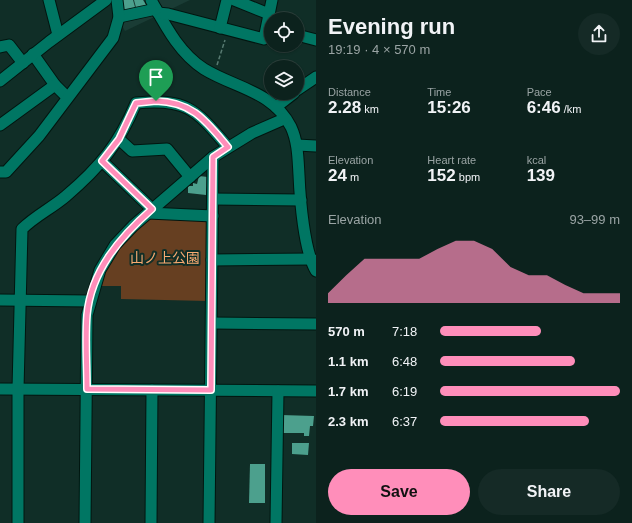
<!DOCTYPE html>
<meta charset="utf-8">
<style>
:root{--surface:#0c221d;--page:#152a26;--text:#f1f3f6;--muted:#9aa4a4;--line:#2c3f3b;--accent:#ff8eba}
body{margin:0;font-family:Helvetica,"Noto Sans JP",sans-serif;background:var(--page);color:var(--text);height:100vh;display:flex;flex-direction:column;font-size:15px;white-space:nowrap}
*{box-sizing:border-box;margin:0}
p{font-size:13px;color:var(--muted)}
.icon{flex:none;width:22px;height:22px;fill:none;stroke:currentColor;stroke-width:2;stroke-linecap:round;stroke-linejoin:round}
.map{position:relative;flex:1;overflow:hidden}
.drawer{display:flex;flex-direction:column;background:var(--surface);width:316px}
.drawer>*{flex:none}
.fabs{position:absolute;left:264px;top:12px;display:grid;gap:8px}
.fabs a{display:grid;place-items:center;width:40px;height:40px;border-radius:50%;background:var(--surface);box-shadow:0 1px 3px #0004,0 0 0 1px var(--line);font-size:20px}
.pin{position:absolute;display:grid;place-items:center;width:34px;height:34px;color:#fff;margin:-41px -17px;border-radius:50% 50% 50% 0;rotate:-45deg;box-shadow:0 0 4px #0007}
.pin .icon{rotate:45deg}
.round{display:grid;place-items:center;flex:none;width:42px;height:42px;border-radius:21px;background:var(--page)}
.head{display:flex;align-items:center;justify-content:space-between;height:68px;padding:0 12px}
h1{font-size:22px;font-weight:600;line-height:30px}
.metrics{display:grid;grid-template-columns:repeat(3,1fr);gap:6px;height:68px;padding:4px 12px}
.metrics div{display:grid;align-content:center}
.metrics b{font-size:17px;font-weight:600}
.metrics small{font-size:11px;font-weight:400}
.metrics p{font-size:11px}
.chart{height:112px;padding:8px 12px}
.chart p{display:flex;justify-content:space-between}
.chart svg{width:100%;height:72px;margin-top:4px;fill:var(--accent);opacity:.7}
.cta{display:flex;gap:8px;margin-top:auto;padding:8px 12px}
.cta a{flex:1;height:46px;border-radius:24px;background:var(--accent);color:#111;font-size:16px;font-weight:600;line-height:46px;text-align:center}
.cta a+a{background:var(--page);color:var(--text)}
ul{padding:0 12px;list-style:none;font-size:13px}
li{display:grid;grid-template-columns:64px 48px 1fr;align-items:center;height:30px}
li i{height:10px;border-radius:5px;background:var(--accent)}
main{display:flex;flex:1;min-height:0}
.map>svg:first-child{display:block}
.built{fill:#1a3c35}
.green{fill:#663f21}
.building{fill:#4ca08d}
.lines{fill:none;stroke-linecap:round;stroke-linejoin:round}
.minor-casing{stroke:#001610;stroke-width:13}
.path{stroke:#577a71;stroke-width:1.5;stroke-dasharray:4 2;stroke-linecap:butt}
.minor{stroke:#007663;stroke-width:11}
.route-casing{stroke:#fff;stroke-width:8}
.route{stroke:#ff8eba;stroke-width:5}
.labels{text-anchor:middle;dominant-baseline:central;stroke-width:4;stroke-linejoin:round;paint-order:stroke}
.park-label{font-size:14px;fill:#f8aa71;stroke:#102e27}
</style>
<main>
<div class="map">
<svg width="316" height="523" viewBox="0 0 316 523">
<rect width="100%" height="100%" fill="#102e27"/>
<polygon class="built" points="108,0 190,0 125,31"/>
<polygon class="green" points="150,217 210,218 208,301 121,299 121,286 97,286 120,244"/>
<g class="building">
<polygon points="121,0 133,0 136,11 123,15"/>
<polygon points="134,0 143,0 148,8 137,11"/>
<polygon points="199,176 208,177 206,195 188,193 188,186 193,186 193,183 197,184"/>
<polygon points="281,415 314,416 313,426 310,426 309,436 304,436 304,433 281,433"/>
<polygon points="292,443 309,443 308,455 292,454"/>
<polygon points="250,464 265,464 265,503 249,503"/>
</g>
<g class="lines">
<g class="minor-casing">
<g id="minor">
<polyline points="49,0 58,35"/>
<path d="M 151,0 C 165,25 179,53 204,69 C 235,88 273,91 291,127 C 298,142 298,159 299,175 C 300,199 304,251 316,271"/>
<polyline points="234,0 269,14"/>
<polyline points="158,13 168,14 264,39 272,0"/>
<polyline points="119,17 156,9"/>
<polyline points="220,28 227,0"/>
<polyline points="297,35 316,40"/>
<polyline points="0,47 9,45 23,63"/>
<polyline points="33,54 55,85 67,97"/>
<polyline points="0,81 49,42 106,0"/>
<polyline points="297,90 316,77"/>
<polyline points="276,107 294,93"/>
<polyline points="0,125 55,85"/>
<polyline points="119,139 132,151 167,149 190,177"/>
<polyline points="297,145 316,146"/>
<polyline points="102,161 152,209"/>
<polyline points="0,172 6,172 39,136 113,38 119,17 117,0"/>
<polyline points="213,199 301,200"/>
<polyline points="148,213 213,216"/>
<polyline points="212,260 312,259"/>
<polyline points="0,300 90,301"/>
<polyline points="212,323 316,324"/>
<polyline points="0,389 316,391"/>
<path d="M 18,523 L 18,389 L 22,229 C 35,216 52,208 66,196 C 100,167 119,144 136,103 C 188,98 196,110 228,147"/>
<polyline points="85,523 87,315 100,270 115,245 133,226 213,157 252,133 284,119"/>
<polyline points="151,523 152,390"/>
<polyline points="209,523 213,157"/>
<polyline points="276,523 278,391"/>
</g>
</g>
<polyline class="path" points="217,65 225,40"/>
<use href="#minor" class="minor"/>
</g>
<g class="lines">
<g class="route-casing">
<path id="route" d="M 156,101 C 193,102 206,121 228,147 L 213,157 L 211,390 L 87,389 C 87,364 85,339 87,315 C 91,271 120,237 152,209 L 102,161 L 119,139 L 136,103 Z"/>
</g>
<use href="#route" class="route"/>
</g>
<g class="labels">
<g class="park-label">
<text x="165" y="258">山ノ上公園</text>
</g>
</g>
</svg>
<div class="fabs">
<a><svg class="icon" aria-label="locate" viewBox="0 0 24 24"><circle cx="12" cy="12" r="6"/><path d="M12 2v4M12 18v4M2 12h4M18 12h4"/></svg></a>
<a><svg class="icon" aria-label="layers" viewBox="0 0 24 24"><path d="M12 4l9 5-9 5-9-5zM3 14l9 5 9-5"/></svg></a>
</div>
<div class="pin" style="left:156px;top:101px;background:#1e9e55"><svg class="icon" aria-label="arrive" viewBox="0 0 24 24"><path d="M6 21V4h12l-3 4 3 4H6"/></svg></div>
</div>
<section class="drawer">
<div class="head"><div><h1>Evening run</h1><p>19:19 · 4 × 570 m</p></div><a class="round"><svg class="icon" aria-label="share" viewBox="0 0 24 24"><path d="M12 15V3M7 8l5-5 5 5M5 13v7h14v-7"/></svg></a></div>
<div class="metrics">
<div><p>Distance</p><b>2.28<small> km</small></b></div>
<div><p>Time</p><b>15:26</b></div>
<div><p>Pace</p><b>6:46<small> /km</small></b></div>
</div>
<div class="metrics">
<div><p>Elevation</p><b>24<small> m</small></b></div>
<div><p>Heart rate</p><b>152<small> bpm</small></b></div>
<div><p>kcal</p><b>139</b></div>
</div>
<div class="chart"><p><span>Elevation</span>93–99 m</p>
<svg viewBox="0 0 160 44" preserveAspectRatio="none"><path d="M0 44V38L10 27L20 17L30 17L40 17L50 17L60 11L70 6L80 6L90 11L100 22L110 27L120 27L130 33L140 38L150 38L160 38V44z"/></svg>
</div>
<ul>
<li><b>570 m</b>7:18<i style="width:56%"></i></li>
<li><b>1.1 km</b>6:48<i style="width:75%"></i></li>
<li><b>1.7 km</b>6:19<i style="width:100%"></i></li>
<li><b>2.3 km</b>6:37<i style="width:83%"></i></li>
</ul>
<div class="cta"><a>Save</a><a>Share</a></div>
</section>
</main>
